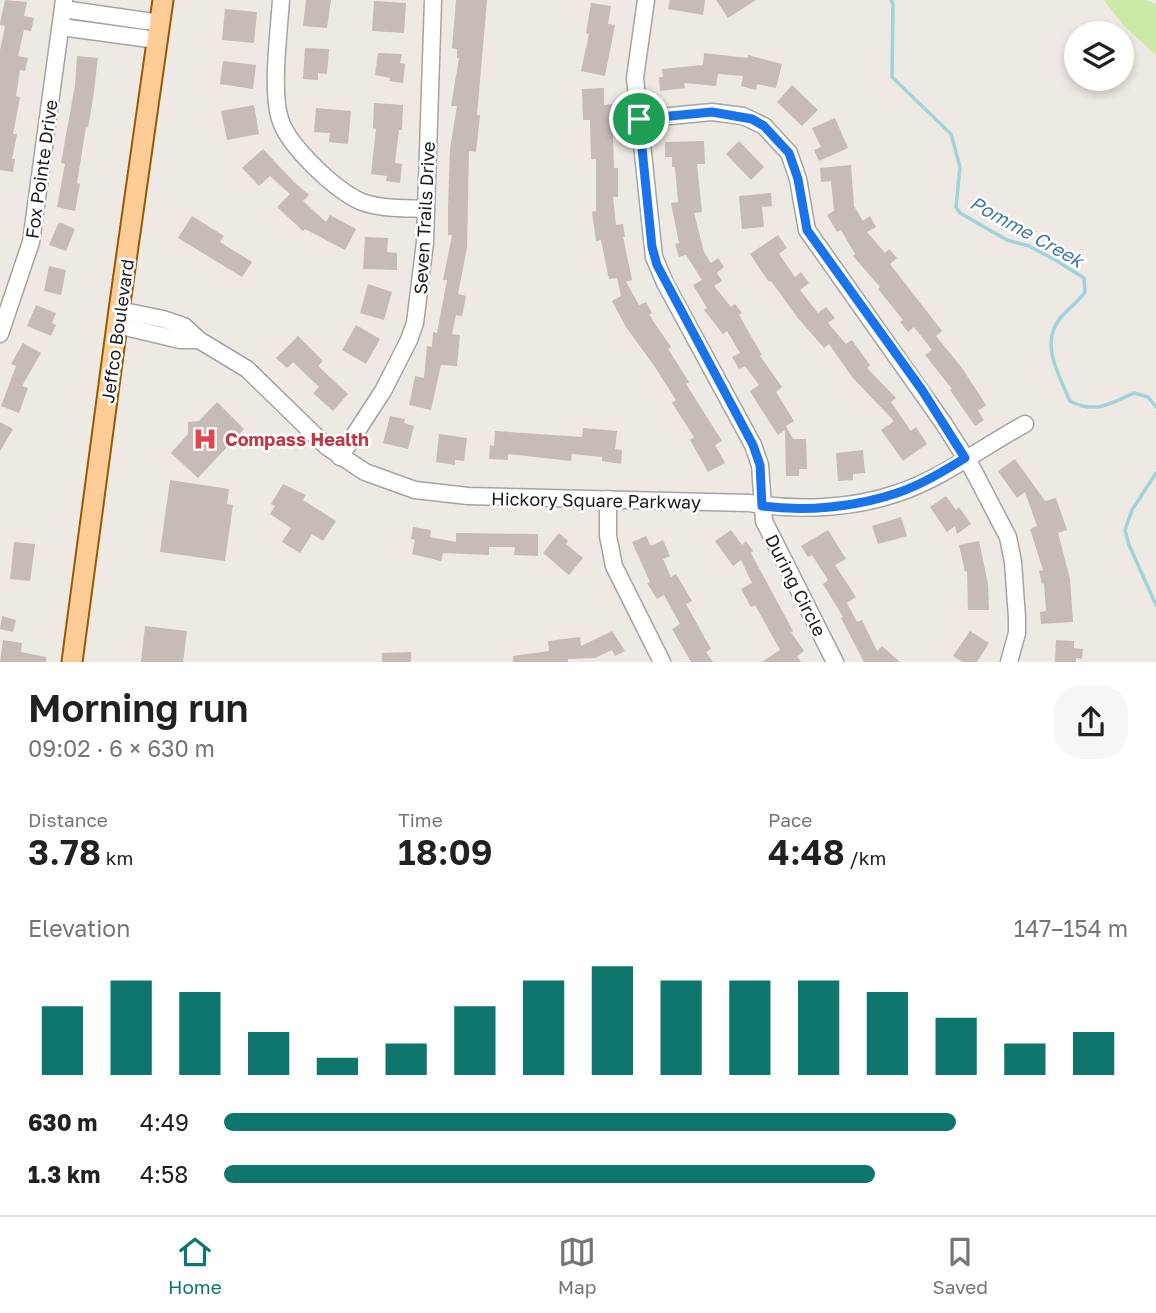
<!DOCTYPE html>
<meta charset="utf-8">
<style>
:root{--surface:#fff;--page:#f6f6f6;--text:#202124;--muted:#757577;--line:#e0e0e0;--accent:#0f766e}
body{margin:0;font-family:"Golos Text",sans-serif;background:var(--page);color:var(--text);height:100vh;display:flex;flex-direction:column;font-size:26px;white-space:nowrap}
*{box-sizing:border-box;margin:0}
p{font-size:23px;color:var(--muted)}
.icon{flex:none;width:38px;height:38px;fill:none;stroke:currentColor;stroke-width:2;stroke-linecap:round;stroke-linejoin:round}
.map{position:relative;height:662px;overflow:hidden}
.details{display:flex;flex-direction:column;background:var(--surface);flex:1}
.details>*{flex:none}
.fabs{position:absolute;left:1064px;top:21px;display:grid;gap:14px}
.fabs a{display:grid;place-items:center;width:70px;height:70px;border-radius:50%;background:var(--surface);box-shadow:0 4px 10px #0003;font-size:35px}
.pin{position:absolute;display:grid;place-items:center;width:60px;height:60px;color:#fff;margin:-30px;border:4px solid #fff;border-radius:50%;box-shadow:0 2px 7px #0007}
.round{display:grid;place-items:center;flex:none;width:74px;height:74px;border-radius:28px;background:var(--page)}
.head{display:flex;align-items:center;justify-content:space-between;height:119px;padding:0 28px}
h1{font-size:38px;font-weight:600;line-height:52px}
.stats{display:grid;grid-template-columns:repeat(3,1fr);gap:10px;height:119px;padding:7px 28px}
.stats div{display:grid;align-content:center}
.stats b{font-size:35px;font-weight:600}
.stats small{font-size:19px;font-weight:400}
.stats p{font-size:19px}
.chart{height:196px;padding:14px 28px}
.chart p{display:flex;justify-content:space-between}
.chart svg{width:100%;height:126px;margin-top:7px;stroke:var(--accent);stroke-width:6}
ul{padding:0 28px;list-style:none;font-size:23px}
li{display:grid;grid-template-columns:112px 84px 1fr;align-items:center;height:52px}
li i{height:18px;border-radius:9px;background:var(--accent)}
.menu{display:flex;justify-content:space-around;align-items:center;height:98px;border-top:2px solid var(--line);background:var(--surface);font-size:19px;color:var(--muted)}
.menu a{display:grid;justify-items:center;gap:4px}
.menu .active{color:var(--accent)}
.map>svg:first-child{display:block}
.grass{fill:#cbeaa6}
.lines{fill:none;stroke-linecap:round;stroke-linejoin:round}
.stream{stroke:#a1d3dd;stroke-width:3.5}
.building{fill:#c6bbb5}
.minor-casing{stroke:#a4a4a4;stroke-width:19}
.major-casing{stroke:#955b00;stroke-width:23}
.minor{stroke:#fff;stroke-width:16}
.major{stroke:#fecc97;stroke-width:19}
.route-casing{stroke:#fff;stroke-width:14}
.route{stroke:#1a73e8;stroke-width:9}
.labels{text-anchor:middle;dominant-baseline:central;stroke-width:5;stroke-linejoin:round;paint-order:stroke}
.street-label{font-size:18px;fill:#1d1d1d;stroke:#fff}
.health-label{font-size:18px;font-weight:bold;fill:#be3a42;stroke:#fff;text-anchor:start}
.water-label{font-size:19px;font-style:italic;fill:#447ba6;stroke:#fff}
</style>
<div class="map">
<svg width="1156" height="662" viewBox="0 0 1156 662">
<rect width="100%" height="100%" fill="#eee9e2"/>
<polygon class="grass" points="1104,0 1146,0 1156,4 1156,55 1124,26"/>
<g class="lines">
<g class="stream">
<path d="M 891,0 L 893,4 L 892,77 L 951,134 L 960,167 L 956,207 L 960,213 L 1007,240 L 1029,246 L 1057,261 L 1084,278 L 1085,292 C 1078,302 1069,308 1061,317 C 1039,343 1059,375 1070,401 C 1094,414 1111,404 1134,393 L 1148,397 L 1156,407"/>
<polyline points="1156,473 1132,510 1125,530 1129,545 1156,605"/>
</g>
</g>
<g class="building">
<polygon points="5,0 27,2 24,16 34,18 31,31 24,30 18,56 28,58 25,71 20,70 16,96 20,97 13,134 17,134 12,159 15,159 13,172 0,170 0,50 5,26 0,25 0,23"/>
<polygon points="306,0 331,0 327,28 303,26"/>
<polygon points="456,0 487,0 477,115 480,115 476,152 469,151 467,247 458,294 466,296 462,316 456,315 452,334 460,335 457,366 441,365 431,410 409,405 415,376 424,378 427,346 432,347 433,332 437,333 447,280 443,280 452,235 448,235 448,207 450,149 457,106 451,106 459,58 457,58 457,49 452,48"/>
<polygon points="670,0 705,0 703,15 668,9"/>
<polygon points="716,0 756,0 728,18"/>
<polygon points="374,1 406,3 404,33 372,31"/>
<polygon points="591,3 611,6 608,24 615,25 605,76 581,71 589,34 586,33"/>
<polygon points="225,9 257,12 254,43 222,40"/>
<polygon points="305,48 329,49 327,74 318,73 318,80 303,79"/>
<polygon points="378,53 402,54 400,63 405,64 403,83 389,81 390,78 375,75"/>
<polygon points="704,53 748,58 748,55 782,64 776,88 757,84 756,90 741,86 743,76 718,74 716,86 684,83 685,88 660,91 659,77 663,77 662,69 703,65"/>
<polygon points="77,56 98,58 93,99 88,128 86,127 77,183 80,184 75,211 57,207 65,164 61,163 75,85"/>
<polygon points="223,61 256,65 253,89 220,84"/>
<polygon points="792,85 818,110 802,126 777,102"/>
<polygon points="604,88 604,105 612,104 614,168 618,168 618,197 613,197 616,225 623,224 625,237 623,237 632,280 626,282 639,305 646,302 652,313 649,315 671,347 668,349 689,382 686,384 722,441 715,445 725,463 708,472 690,440 694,437 672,403 676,400 655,367 626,327 612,301 621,296 617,278 609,279 601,240 596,241 592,212 596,211 596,159 591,159 590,120 583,120 582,89"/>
<polygon points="374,103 403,105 402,130 399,130 395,163 402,164 400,183 386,181 387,176 371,174 376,129 373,128"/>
<polygon points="254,105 259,134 227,140 221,111"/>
<polygon points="316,108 351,111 348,144 329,142 330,133 314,132"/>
<polygon points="835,118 848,148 819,161 814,150 821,147 812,128"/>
<polygon points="704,141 705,164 697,164 702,212 694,213 704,252 711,263 718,258 724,267 717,273 722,281 714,286 731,307 735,304 742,313 739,315 762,355 760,356 782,387 776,392 794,421 786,426 793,439 806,439 807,469 799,469 799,476 786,476 785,430 778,435 761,409 750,391 759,385 745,366 739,369 732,357 740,353 727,331 723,334 704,310 707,308 693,285 702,280 686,255 679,257 675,244 679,243 671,203 678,202 675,167 672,167 672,157 665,157 665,142"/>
<polygon points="739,141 764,167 751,180 726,154"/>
<polygon points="263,149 294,182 309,195 303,201 326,222 330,215 356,229 345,250 305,229 303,231 277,207 290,194 270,176 259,186 242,168"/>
<polygon points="851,165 854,206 863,221 870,216 876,227 867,232 885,253 889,249 897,258 890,264 942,331 936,336 962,368 986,405 978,411 984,420 975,426 950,390 952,389 925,355 932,350 914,327 908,332 900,322 903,320 878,289 880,287 853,256 855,254 841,230 837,232 827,215 834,211 831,181 821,182 820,168"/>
<polygon points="771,193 772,206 762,207 764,227 742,229 739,196"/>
<polygon points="192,216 224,236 220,242 252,262 242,277 178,238"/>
<polygon points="59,222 75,229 66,251 49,245"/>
<polygon points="778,235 787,248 779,254 795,277 801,272 809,283 800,290 818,313 826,307 835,318 828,323 846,344 852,340 870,365 867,368 896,398 891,402 911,431 916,427 927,444 903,461 881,430 894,421 852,377 829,344 824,348 797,317 771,281 769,282 750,254"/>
<polygon points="365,237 388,238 387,252 397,253 397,270 363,269"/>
<polygon points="49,266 66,270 61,295 44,291"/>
<polygon points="368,284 392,292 384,320 360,313"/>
<polygon points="36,305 56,313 52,323 56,325 51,336 27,326"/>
<polygon points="356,325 380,339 366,364 342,350"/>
<polygon points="298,336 323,361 318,366 348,394 333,411 313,393 319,387 293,362 287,368 276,358"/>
<polygon points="23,343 41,353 22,386 28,388 19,413 1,406 16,366 11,364"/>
<polygon points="217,402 244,429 198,478 171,453 188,434 188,422 199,421"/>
<polygon points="390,416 405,419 404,423 414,426 408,449 383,443"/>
<polygon points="0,422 13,429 0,451"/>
<polygon points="583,428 617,431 615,449 622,450 621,464 602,461 602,457 572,454 571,461 508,454 508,460 489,459 490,445 494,446 495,431 582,437"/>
<polygon points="439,434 467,438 464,461 455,460 455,465 436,462"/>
<polygon points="863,450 865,473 853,474 853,480 838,481 836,453"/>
<polygon points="1015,459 1045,501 1056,498 1067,530 1058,533 1070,579 1073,622 1041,624 1040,612 1046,611 1044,583 1042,584 1039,571 1043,570 1030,529 1037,526 1025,492 1017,498 998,471"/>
<polygon points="170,480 229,489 227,504 233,505 225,561 160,552"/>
<polygon points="283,484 306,495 303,500 336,521 323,541 312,534 300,553 282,542 291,528 270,514 275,506 271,504"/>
<polygon points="946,496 956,510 959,507 971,524 957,534 955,526 947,532 930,507"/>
<polygon points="901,517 907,536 878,544 872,526"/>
<polygon points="413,527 431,530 430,537 456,542 456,533 538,534 538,556 514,555 515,547 489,547 489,555 443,553 441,561 412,554 415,540 411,539"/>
<polygon points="731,530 742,545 746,541 753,551 751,553 793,631 791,632 804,651 797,656 801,662 762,662 780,650 755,605 751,607 741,589 752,583 741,560 733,566 715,541"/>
<polygon points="828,530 846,559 835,565 856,597 847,603 857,622 862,620 877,651 882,646 900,662 864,662 841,618 843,617 823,584 828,580 812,555 808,557 801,546"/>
<polygon points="559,533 568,541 566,544 583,558 569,575 543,553"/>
<polygon points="646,536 651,546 663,540 670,556 663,559 671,577 676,574 692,601 686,604 711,649 706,652 713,662 691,662 672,629 680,624 664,595 657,599 647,583 650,582 632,542"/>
<polygon points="979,541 988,584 989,610 968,610 967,571 965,572 959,545"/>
<polygon points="14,542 35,544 30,581 10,579"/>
<polygon points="2,616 16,620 13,632 0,629"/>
<polygon points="145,626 187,631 183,662 141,662"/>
<polygon points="612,631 625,651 615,656 612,650 595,658 568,659 568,662 513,662 513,656 549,651 548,641 580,637 581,646"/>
<polygon points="970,631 989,643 977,662 963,662 953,656"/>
<polygon points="3,640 22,643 21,652 46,657 46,662 0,662"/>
<polygon points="1056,640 1074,641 1074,648 1083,649 1082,659 1076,658 1076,662 1055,662"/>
<polygon points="411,652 411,662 382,662 382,653"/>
</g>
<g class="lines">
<g class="minor-casing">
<g id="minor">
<path d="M 281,0 C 279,31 271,91 280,119 C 288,146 336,191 362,202 C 382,209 405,208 426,209"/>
<polyline points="646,0 635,78 654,257 665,283 753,445 760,465 764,521 835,662"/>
<polyline points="63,9 160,23"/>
<polyline points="61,27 157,40"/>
<polyline points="639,119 712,112 743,116 764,126 789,153 798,179 807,230 944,424 972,468 1008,537 1013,562 1017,618 1017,633 1009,662"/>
<path d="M 119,310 L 163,319 L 184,326 L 199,340 L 247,369 L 326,446 L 365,472 L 415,490 L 468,496 L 749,503 C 797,511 852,509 898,493 C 943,478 984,446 1025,424"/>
<polyline points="117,325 180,340 199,340"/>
<polyline points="0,334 31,242 64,0"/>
<polyline points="340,457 383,391 409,340 415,323 425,242 433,0"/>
<polyline points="608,499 608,536 614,566 662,662"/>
</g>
</g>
<g class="major-casing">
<polyline id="major" points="72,662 119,310 163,0"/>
</g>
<use href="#minor" class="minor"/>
<use href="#major" class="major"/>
</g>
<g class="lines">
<g class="route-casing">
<path id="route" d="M 712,112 L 752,119 L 764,126 L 789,153 L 798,179 L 807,230 L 922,390 L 965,458 C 944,471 921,485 897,493 C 856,507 805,512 762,506 L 760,465 L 753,445 L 657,265 L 652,247 L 639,119 Z"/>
</g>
<use href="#route" class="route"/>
</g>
<defs>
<g id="hospital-bare" transform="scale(1.89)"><path d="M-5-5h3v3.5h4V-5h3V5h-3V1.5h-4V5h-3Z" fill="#e0444e" stroke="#fff" stroke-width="2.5" paint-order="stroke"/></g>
</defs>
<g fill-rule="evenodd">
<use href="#hospital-bare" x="205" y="439"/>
</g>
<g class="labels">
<g class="street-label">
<text transform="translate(41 169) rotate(-82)">Fox Pointe Drive</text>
<text transform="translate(424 218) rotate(-87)">Seven Trails Drive</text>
<text transform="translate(117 331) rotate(-82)">Jeffco Boulevard</text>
<text transform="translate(596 500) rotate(1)">Hickory Square Parkway</text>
<text transform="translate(796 585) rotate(63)">During Circle</text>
</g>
<g class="health-label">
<text x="225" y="439">Compass Health</text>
</g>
<g class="water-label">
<text transform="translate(1027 231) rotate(29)">Pomme Creek</text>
</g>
</g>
</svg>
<div class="fabs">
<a><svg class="icon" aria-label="layers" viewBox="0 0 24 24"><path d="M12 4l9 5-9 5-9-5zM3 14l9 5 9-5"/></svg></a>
</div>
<div class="pin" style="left:639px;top:119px;background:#1e9e55"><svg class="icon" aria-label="arrive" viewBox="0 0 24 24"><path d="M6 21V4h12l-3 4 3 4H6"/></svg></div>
</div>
<section class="details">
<div class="head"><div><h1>Morning run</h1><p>09:02 · 6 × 630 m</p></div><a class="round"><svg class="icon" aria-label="share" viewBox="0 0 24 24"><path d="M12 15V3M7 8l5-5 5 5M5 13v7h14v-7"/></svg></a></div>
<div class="stats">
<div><p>Distance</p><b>3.78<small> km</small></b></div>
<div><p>Time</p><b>18:09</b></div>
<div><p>Pace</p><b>4:48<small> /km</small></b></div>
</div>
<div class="chart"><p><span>Elevation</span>147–154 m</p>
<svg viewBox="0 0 160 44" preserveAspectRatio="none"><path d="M5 44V20M15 44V11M25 44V15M35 44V29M45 44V38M55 44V33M65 44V20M75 44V11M85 44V6M95 44V11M105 44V11M115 44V11M125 44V15M135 44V24M145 44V33M155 44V29"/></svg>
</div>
<ul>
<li><b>630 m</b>4:49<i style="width:81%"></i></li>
<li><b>1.3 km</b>4:58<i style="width:72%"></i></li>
</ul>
</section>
<nav class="menu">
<a class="active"><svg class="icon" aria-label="home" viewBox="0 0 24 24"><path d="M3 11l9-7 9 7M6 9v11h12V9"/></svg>Home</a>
<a><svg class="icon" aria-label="map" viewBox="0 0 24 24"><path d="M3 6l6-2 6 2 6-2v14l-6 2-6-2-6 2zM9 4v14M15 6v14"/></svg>Map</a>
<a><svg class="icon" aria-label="saved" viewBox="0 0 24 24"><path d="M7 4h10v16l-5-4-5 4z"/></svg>Saved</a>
</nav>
